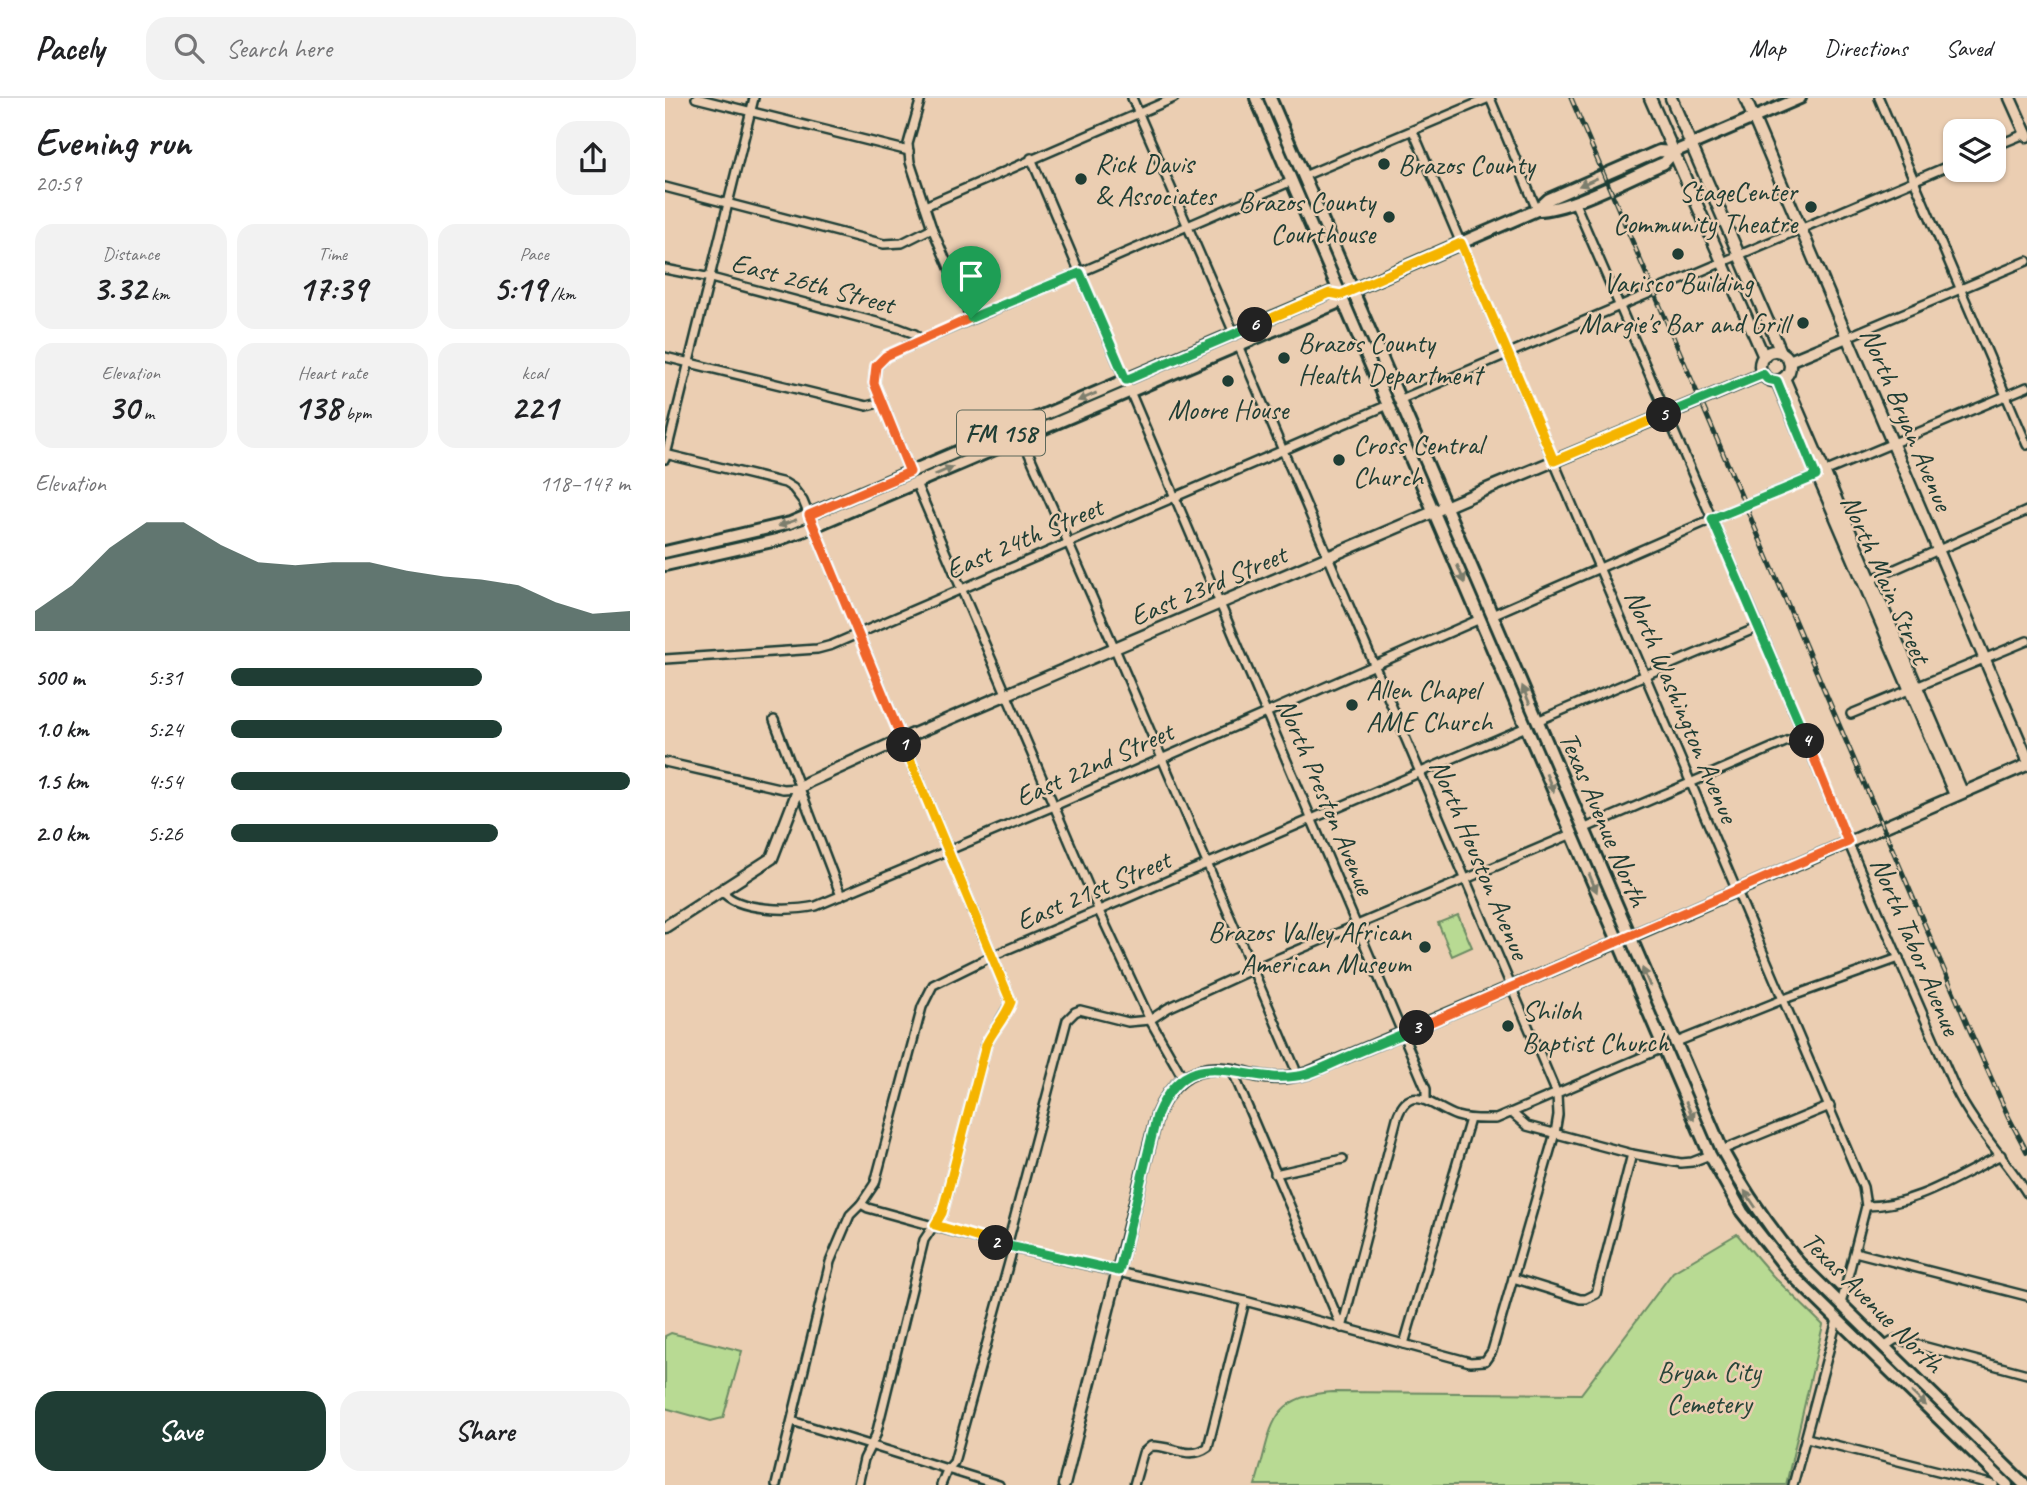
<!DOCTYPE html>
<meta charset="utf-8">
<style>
:root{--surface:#fff;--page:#f2f2f2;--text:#202124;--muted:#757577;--line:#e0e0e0;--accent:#1f3d34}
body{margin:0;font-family:Caveat,sans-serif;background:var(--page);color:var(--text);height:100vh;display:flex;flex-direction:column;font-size:26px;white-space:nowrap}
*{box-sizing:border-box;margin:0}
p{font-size:23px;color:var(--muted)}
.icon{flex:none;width:38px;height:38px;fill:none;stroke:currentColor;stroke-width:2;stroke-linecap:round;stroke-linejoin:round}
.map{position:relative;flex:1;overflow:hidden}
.details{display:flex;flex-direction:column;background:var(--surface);width:665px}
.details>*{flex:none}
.buttons{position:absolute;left:1278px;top:21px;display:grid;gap:14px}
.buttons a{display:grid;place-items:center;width:63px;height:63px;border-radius:14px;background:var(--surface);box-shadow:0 2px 5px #0004;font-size:35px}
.pin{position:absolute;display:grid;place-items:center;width:60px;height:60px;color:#fff;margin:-72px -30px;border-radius:50% 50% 50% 0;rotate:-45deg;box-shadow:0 0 7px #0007}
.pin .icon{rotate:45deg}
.km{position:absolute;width:35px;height:35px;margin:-18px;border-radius:50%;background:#222;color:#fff;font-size:19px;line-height:35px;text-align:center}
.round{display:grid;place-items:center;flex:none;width:74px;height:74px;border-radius:21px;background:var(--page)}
.headline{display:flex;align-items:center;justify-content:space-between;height:119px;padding:0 35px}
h1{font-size:38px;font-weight:700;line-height:52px}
.figures{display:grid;grid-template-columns:repeat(3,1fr);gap:10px;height:119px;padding:7px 35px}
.figures div{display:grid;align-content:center;border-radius:18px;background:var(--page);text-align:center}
.figures b{font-size:35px;font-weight:700}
.figures small{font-size:19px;font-weight:400}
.figures p{font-size:19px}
.chart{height:196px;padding:14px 35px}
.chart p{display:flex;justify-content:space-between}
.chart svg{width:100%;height:126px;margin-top:7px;fill:var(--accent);opacity:.7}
.cta{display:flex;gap:14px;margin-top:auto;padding:14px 35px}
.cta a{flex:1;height:80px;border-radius:21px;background:var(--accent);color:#fff;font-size:28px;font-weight:700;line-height:80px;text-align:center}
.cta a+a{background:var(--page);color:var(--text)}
ul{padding:0 35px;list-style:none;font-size:23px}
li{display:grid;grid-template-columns:112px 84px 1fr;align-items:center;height:52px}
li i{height:18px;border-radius:9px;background:var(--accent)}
header{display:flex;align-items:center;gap:42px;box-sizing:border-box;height:98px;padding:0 35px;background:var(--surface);border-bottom:2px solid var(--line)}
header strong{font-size:33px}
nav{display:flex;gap:38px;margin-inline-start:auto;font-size:24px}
.search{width:490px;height:63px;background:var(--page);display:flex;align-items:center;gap:18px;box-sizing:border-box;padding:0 24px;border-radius:21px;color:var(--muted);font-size:26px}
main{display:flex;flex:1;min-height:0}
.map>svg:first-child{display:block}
.green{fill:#b8da93;stroke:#6c8c64;stroke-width:2}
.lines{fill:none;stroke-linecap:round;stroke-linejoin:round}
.street-casing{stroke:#1f3d34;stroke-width:12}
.secondary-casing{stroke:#1f3d34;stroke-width:15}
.primary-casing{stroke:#1f3d34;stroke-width:16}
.street{stroke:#ebceb2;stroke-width:7}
.secondary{stroke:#ebceb2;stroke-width:10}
.primary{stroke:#ebceb2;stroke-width:10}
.rail-casing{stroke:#1f3d34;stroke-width:5}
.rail{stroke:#ebceb2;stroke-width:2.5;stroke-dasharray:8;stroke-linecap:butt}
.oneway{fill:#7b7e6d}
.split-1-casing{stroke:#fff;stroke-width:14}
.split-2-casing{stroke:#fff;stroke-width:14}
.split-3-casing{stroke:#fff;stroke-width:14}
.split-4-casing{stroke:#fff;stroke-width:14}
.split-5-casing{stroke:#fff;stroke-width:14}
.split-6-casing{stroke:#fff;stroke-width:14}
.split-7-casing{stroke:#fff;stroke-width:14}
.split-1{stroke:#f0652b;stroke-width:9}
.split-2{stroke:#f5b400;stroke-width:9}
.split-3{stroke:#22a559;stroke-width:9}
.split-4{stroke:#f0652b;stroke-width:9}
.split-5{stroke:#22a559;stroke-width:9}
.split-6{stroke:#f5b400;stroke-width:9}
.split-7{stroke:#22a559;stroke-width:9}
.poi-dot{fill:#1f3d34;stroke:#ebceb2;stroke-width:2.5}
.labels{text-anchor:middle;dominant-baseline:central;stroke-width:5;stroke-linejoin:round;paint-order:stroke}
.shield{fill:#ebceb2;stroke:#5c685a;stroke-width:2}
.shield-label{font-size:26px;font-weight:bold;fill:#1f3d34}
.poi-label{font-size:28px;fill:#1f3d34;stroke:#ebceb2;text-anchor:start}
.street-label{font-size:28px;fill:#1f3d34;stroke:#ebceb2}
.park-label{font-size:28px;fill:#274539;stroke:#ebceb2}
</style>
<header>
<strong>Pacely</strong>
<div class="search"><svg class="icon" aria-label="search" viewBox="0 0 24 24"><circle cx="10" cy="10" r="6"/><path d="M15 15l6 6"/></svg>Search here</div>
<nav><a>Map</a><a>Directions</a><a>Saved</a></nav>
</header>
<main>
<section class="details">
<div class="headline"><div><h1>Evening run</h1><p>20:59</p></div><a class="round"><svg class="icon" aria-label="share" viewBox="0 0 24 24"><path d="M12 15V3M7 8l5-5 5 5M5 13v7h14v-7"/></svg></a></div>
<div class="figures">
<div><p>Distance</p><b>3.32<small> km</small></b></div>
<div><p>Time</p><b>17:39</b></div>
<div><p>Pace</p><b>5:19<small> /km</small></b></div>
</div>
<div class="figures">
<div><p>Elevation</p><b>30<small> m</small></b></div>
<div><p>Heart rate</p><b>138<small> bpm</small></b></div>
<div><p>kcal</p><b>221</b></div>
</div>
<div class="chart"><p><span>Elevation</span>118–147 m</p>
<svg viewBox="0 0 160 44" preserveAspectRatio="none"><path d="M0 44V37L10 28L20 15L30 6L40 6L50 14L60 20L70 21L80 20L90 20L100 23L110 25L120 26L130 28L140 34L150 38L160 37V44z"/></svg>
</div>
<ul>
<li><b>500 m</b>5:31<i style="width:63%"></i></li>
<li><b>1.0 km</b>5:24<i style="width:68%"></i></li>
<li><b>1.5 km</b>4:54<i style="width:100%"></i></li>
<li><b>2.0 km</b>5:26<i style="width:67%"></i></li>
</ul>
<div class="cta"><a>Save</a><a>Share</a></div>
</section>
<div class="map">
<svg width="1362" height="1387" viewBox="0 0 1362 1387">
<rect width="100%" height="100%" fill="#ebceb2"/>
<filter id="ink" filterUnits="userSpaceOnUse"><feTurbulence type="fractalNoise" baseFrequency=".0143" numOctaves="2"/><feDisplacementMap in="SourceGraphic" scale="14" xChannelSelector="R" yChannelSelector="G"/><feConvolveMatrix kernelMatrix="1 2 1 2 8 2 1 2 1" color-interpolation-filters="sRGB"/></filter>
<g filter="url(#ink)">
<g class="green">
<polygon points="793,817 807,849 787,858 773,825"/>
<path d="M 1072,1136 L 1108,1178 L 1158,1227 L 1121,1387 L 590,1387 C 608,1333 600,1298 668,1294 L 916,1296 L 1008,1174 Z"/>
<polygon points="6,1235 77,1253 58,1320 46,1323 0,1310 0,1238"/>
</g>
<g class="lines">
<g class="street-casing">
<g id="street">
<polyline points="31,0 244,53"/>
<polyline points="256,0 243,46 245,64 267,130 306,221"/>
<polyline points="467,0 569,235"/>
<polyline points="825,0 872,112"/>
<polyline points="1214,0 1362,347"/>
<polyline points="748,33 1198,1089 1201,1108 1176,1206"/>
<polyline points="1328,49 1362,35"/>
<polyline points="366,60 761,991 761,1002"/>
<polyline points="639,78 824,0"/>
<polyline points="0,89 219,146 237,145 267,130"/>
<path d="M 909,103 L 1094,529 L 1183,744 L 1290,990 C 1309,1029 1339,1059 1362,1095"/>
<polyline points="260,108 509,0"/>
<polyline points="0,171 46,180 234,230 250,236 255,242"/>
<polyline points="1182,239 1362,163"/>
<polyline points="0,259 202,308 217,304"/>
<polyline points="734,302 1290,65"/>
<polyline points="357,340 450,551 630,970 631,978"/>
<polyline points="0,356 120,385 128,390 138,403 346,904 321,947 277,1115 259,1142 211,1337 199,1361 193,1387"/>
<polyline points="0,361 89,0"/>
<polyline points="245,374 209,285 211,269 221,258 627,83"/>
<polyline points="251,385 434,813 485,922 518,980"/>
<polyline points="1203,483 1362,413"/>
<polyline points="827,517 1047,421 1362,289"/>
<polyline points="0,561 152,551 167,547 723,307"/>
<polyline points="1186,616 1362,543"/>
<polyline points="109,622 176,798"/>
<polyline points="872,623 1094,529"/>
<polyline points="0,664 118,691 134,690"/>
<polyline points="918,731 1139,636"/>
<path d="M 57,793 C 73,814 127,813 151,808 L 389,708 L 815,521"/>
<polyline points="1009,945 1119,901 1234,860"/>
<polyline points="567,972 677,1230"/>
<polyline points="847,1015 862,1028 967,1056 1016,1065 1027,1064 1045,1057"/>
<polyline points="1057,1052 1165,1008"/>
<polyline points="610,1076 678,1061"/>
<polyline points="196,1106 203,1110 348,1150 580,1203 805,1264 820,1263 827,1253 890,1035 893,1017 892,996 573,247"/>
<path d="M 1201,1108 C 1250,1108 1293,1078 1336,1057"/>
<polyline points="342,1148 402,922 410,914 415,912 463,924 485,922 503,910 588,871 907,736"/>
<polyline points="1190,1154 1362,1198"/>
<polyline points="848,1180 915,1201 921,1201 931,1196 967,1056"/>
<path d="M 677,1230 L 732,1020 C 745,982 768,1010 792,1018 C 805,1022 818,1021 831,1021 L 998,950"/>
<polyline points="739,1246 805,1021"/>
<polyline points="1219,1249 1231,1241 1362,1276"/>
<polyline points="127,1323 334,1387"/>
<polyline points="1142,1340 1329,1387"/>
<polyline points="111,1387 165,1164 185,1117 196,1106 210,1085 257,909 268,887 327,858 861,629"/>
<polyline points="276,1387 282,1372 289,1364 348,1150"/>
<path d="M 469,1387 L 478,1355 L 486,1348 C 507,1347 524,1363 543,1349 L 580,1203"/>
<polyline points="1128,1387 1172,1222"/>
</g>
</g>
<g class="secondary-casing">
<g id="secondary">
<polyline points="985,0 1099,259"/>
<polyline points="1006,0 1116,254"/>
<polyline points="1080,0 1362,660"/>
<polyline points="1345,0 1362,38"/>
<circle cx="1110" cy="268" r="15"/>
<polyline points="1124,263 1182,239"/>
<polyline points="1119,280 1297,694"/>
<polyline points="1112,283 1290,697"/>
<polyline points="0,829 107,760 134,690 143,684 237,641 829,388 1098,276"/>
<path d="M 399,1387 L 492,1017 C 506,983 530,965 568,972 C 579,974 589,978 600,979 C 615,981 629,979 643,975 L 953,844 L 1362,667"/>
</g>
</g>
<g class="primary-casing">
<g id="primary">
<polyline points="591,0 1045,1057 1077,1114 1125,1175 1342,1387"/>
<path d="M 605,0 L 1057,1052 C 1079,1093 1104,1129 1134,1165 L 1360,1387"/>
<path d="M 872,112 C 903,113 967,78 999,65 L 1009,54 L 1135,0"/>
<polyline points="0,454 125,425 665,195 676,197"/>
<polyline points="0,467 112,442 140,432 670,206 676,197 872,112 884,101 994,53 1009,54"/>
</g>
</g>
<use href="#street" class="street"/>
<use href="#secondary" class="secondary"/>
<use href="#primary" class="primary"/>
<g class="rail-casing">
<polyline id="rail" points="906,0 1306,935 1343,1018 1362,1054"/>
</g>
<use href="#rail" class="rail"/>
</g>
<defs><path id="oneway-solid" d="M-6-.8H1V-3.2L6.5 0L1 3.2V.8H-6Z" transform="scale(1.75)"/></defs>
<g class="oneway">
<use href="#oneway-solid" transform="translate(923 84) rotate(157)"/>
<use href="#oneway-solid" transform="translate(422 299) rotate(157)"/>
<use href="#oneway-solid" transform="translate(279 373) rotate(-23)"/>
<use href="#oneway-solid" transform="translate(122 425) rotate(161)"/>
<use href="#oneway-solid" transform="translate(796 476) rotate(67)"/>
<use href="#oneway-solid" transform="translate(861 597) rotate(-113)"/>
<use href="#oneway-solid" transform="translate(885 685) rotate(67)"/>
<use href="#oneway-solid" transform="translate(928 785) rotate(67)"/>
<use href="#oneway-solid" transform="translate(981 879) rotate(-113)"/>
<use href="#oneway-solid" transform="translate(1025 1013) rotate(66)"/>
<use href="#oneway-solid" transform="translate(1085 1101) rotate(-124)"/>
<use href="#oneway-solid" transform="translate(1254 1301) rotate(44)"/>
</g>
</g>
<g class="lines" filter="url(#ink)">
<g class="split-1-casing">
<polyline id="split-1" points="239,647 144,417 245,374 209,285 211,268 221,258 306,220"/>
</g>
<g class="split-2-casing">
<path id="split-2" d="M 239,647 L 346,904 C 340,920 328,932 321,947 L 277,1115 L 270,1127 L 331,1145"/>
</g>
<g class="split-3-casing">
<path id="split-3" d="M 331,1145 L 454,1173 L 492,1017 C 526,935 581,993 642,976 C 655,972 669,965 682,959 C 705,949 729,940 752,930"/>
</g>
<g class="split-4-casing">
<polyline id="split-4" points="752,930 1183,744 1142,643"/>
</g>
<g class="split-5-casing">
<polyline id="split-5" points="999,317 1098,276 1102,281 1112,283 1151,378 1047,421 1142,643"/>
</g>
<g class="split-6-casing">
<polyline id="split-6" points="590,227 665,195 676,197 796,145 889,363 999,317"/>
</g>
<g class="split-7-casing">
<polyline id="split-7" points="306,220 415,175 461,282 590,227"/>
</g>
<use href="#split-1" class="split-1"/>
<use href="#split-2" class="split-2"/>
<use href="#split-3" class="split-3"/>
<use href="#split-4" class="split-4"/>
<use href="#split-5" class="split-5"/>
<use href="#split-6" class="split-6"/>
<use href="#split-7" class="split-7"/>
</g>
<g class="poi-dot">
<circle cx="719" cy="66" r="7"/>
<circle cx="416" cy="81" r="7"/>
<circle cx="1146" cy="109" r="7"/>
<circle cx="724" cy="119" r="7"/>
<circle cx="1013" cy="156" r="7"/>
<circle cx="1138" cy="225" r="7"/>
<circle cx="619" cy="260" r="7"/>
<circle cx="563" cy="283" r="7"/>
<circle cx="674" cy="362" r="7"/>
<circle cx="687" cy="607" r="7"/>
<circle cx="760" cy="849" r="7"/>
<circle cx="843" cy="928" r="7"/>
</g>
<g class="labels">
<rect class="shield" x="292" y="312.5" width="88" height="45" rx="5"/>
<g class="shield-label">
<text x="336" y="335">FM 158</text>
</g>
<g class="poi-label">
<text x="430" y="65">Rick Davis<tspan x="430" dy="32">&amp; Associates</tspan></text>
<text x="733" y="66">Brazos County</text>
<text x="1132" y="93" text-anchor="end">StageCenter<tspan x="1132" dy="32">Community Theatre</tspan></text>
<text x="710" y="103" text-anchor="end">Brazos County<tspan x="710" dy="32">Courthouse</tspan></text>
<text x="1013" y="184" text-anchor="middle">Varisco Building</text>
<text x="1124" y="225" text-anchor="end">Margie's Bar and Grill</text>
<text x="633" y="244">Brazos County<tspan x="633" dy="32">Health Department</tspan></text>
<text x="563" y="311" text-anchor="middle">Moore House</text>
<text x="688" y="346">Cross Central<tspan x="688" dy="32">Church</tspan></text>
<text x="701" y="591">Allen Chapel<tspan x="701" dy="32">AME Church</tspan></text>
<text x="746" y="833" text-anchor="end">Brazos Valley African<tspan x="746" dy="32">American Museum</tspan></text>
<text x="857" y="912">Shiloh<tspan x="857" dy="32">Baptist Church</tspan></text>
</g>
<g class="street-label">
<text transform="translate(148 185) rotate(15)">East 26th Street</text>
<text transform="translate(1242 321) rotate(67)">North Bryan Avenue</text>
<text transform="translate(359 440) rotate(-23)">East 24th Street</text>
<text transform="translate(1221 481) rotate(66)">North Main Street</text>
<text transform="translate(543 487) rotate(-23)">East 23rd Street</text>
<text transform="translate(1017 608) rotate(67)">North Washington Avenue</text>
<text transform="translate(429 666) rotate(-24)">East 22nd Street</text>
<text transform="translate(661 698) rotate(67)">North Preston Avenue</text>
<text transform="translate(939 721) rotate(67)">Texas Avenue North</text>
<text transform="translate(815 761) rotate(67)">North Houston Avenue</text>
<text transform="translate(428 792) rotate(-23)">East 21st Street</text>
<text transform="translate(1251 848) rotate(67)">North Tabor Avenue</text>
<text transform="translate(1208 1204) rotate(45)">Texas Avenue North</text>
</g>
<g class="park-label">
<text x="1044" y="1273">Bryan City<tspan x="1044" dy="32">Cemetery</tspan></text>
</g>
</g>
</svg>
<div class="buttons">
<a><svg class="icon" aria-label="layers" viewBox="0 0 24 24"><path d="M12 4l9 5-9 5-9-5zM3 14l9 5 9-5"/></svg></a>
</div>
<div class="pin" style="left:306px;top:220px;background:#1e9e55"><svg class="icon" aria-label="arrive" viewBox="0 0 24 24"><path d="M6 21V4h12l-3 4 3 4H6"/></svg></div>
<b class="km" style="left:239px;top:647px">1</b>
<b class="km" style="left:331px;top:1145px">2</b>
<b class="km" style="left:752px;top:930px">3</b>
<b class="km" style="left:1142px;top:643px">4</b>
<b class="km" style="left:999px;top:317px">5</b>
<b class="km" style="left:590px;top:227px">6</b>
</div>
</main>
